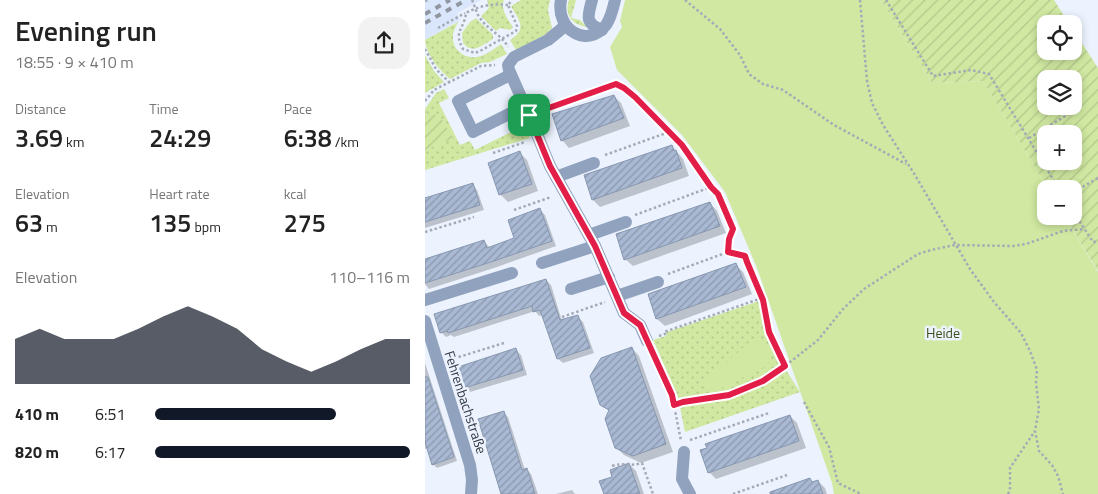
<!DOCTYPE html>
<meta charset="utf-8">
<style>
:root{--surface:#fff;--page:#f2f2f2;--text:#222;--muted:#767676;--accent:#111827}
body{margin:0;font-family:"Titillium Web",sans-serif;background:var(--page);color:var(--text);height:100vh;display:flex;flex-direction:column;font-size:19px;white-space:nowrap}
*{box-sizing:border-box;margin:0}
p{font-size:16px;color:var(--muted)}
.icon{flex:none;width:28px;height:28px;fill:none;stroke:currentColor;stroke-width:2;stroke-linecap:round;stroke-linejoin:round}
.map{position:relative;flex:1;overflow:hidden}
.drawer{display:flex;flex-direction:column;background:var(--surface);width:425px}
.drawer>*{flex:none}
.controls{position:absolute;left:612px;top:15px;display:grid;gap:10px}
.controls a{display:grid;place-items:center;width:45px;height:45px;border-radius:10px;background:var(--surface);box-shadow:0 2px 8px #0003;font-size:25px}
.pin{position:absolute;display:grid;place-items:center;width:42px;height:42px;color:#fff;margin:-21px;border-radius:10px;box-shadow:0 2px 8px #0006}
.round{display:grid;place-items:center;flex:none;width:52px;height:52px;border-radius:15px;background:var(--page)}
.headline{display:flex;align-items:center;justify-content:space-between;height:85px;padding:0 15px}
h1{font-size:28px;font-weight:600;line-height:38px}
.metrics{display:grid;grid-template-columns:repeat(3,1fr);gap:8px;height:85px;padding:5px 15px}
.metrics div{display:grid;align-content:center}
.metrics b{font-size:25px;font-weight:600}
.metrics small{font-size:14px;font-weight:400}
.metrics p{font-size:14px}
.chart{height:140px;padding:10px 15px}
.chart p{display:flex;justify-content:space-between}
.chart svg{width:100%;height:90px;margin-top:5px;fill:var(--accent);opacity:.7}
ul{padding:0 15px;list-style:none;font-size:16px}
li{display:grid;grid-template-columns:80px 60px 1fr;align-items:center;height:38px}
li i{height:12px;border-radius:6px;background:var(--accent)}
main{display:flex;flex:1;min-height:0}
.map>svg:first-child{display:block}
.built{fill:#dae6fb}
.grass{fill:url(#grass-dots)}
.park{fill:#d0e8a1}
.garden{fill:url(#garden-furrows);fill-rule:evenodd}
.shadow{fill:#0003}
.building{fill:url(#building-hatch);stroke:#8797b0}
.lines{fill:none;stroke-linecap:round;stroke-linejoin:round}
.path{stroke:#a4abb6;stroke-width:2.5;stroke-dasharray:2.5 2.5;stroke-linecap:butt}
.minor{stroke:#91a2be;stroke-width:12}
.rail{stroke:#9097a1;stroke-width:4;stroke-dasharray:6 6;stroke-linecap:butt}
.route-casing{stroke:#fff;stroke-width:10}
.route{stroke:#e11d48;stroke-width:6}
.labels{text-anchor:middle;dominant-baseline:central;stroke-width:5;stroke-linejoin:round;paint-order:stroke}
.park-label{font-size:14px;fill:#404f1b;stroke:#ecf3fe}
.street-label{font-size:14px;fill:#343b45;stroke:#ecf3fe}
</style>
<main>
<section class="drawer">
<div class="headline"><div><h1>Evening run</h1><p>18:55 · 9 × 410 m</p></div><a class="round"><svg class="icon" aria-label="share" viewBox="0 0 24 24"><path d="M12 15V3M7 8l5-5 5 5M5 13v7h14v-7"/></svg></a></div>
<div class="metrics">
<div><p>Distance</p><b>3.69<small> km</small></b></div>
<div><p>Time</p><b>24:29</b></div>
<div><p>Pace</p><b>6:38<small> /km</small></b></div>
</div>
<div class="metrics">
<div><p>Elevation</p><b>63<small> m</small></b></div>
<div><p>Heart rate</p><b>135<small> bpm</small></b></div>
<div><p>kcal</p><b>275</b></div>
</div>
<div class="chart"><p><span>Elevation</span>110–116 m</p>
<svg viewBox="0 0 160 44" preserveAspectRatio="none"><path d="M0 44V22L10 17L20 22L30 22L40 22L50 17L60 11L70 6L80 11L90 17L100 27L110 33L120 38L130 33L140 27L150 22L160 22V44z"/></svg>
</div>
<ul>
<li><b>410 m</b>6:51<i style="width:71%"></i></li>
<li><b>820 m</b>6:17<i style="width:100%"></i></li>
</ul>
</section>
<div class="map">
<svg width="673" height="494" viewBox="0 0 673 494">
<defs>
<pattern id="grass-dots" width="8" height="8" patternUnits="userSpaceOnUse" patternTransform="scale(1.25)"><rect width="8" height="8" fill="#d0e8a1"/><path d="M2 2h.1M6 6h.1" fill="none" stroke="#b3c88c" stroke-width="1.8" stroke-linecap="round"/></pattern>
<pattern id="garden-furrows" width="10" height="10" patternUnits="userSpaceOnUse" patternTransform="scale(1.25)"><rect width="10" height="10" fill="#d0e8a1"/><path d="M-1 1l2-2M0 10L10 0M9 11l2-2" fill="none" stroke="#b3c88c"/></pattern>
<pattern id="building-hatch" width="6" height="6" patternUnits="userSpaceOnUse" patternTransform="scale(1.25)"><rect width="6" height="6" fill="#a9b9d3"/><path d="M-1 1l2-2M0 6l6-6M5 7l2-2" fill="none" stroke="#8a98ad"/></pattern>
</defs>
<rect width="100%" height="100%" fill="#ecf3fe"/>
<polygon class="built" points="0,0 56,0 32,13 35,20 0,40"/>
<g class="grass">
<path d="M 62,0 L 79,0 C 75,10 83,19 88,27 L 85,30 L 75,28 L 71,31 L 56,16 L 64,8 Z"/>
<path d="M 96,0 L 125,0 L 123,10 L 127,28 L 120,35 L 91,50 L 85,40 C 103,29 94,21 86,6 Z"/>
<path d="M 144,0 L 151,0 L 146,18 L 155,20 L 162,27 C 147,25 139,14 144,0 Z"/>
<path d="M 51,18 L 68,35 L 68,39 C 58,45 47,55 38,43 L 37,33 L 45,22 Z"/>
<path d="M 33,22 C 31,27 28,31 28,37 C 27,49 39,59 52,57 C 60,56 69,49 76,44 L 82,54 L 65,62 L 56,63 L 25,79 C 14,70 1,54 0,40 Z"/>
<polygon points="0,55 9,71 19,82 0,93"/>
<polygon points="19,89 24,98 14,103 35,145 45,141 50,150 98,126 95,116 105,138 0,170 0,150 27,138 2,114 0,109 11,93"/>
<path d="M 334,301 L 338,312 L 343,336 L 357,365 L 355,367 C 339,377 323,386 305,391 C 288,396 270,397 254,401 L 252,394 L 228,340 L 241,336 L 242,332 Z"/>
<polygon points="361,370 375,392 260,432 255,407 258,406 258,404 305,397 329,389"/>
</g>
<g class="park">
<polygon points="200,0 456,0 507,83 558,81 623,189 621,189 621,216 639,216 673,272 673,494 409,494 407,483 332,268 300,192 257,135 192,70 185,47 197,27 195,21"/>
<path d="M 330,341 C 343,342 346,349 345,361 L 341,366 L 297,388 L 288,389 L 278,383 L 280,375 L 289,372 L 299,365 L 323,343 Z"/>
</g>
<g class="garden">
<path d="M 456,0 L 629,0 L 644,24 L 621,24 L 621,51 L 649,51 L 649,31 L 673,68 L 673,271 L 639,216 L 649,216 L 649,189 L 623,189 L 558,81 L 507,83 ZM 621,79 L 649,79 L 649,106 L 621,106 ZM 621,134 L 649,134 L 649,161 L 621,161 Z"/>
<polygon points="0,109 2,114 14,115 28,138 0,150"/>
</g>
<g class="shadow">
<polygon points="189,96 196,103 205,126 144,148 137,140"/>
<polygon points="247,146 258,159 264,176 175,207 168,200 160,176"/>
<polygon points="95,153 102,160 113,191 83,202 75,194"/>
<polygon points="48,185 52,190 59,210 0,228 0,199"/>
<polygon points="285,203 292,211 301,233 208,266 200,259"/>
<polygon points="115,210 120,215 131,246 72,267 4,289 0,284 0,260 59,241 65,248 91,239"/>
<polygon points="311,265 318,272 327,294 240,326 232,319 225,295"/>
<polygon points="121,280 126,285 137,321 153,317 158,322 169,353 138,363 133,359 118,315 114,316 110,311 29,337 26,335 21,337 16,332"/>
<polygon points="207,348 214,356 248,452 216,463 199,455 191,447 185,412 176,404"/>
<polygon points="91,350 96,355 102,375 45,392 41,388 34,368"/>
<polygon points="0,363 32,461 12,468 8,464 3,448 0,449"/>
<polygon points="78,412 83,417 100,470 102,470 106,474 113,494 77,494"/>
<polygon points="365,416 372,423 381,448 291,479 284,472"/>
<polygon points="204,464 211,471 219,494 180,494 189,477"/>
<polygon points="385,480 388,483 393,481 400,488 402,494 344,494"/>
<polygon points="147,490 150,494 131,494"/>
</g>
<g class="building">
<polygon points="189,95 199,118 136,141 127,114"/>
<polygon points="247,145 249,151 251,150 257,168 167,200 159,175"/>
<polygon points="95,151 107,184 74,195 63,163"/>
<polygon points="48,183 55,205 0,222 0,198"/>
<polygon points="285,202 295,226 199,260 191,234"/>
<polygon points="115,208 127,241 66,262 0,283 0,259 59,240 62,248 89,238 83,220"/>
<polygon points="311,263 321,287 231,319 223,294"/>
<polygon points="121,279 135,320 153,315 165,348 132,359 115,310 108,312 107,306 23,333 22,331 15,333 9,314"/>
<polygon points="207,347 241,444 208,456 190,448 180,419 184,410 175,405 165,376 176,358"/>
<polygon points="91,348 98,370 39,388 33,367"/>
<polygon points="0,377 3,377 29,457 7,465 0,442"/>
<polygon points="79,411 97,470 102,468 110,494 76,494 53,419"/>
<polygon points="365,415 374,441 283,473 275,450 282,448 280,444"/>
<polygon points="204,463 215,494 179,494 174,481 187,477 185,470"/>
<polygon points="385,478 387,482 393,480 398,494 345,494 345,492"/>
</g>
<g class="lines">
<g class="path">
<path d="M 47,0 C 50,6 51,13 55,18 C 63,30 77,35 83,47"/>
<polyline points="260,0 295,29 315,55 324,74 338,84 358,90 409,125 481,164"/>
<polyline points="435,0 442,81 447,103 458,125 490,175 545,269 569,302 596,333 605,351 612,370 611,383 614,409 610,431 614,451 627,465 633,476 638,494"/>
<polyline points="461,0 508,76 546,70 564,74 634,189"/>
<polyline points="0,1 3,0"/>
<path d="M 83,5 C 69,3 53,6 41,13 C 39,30 28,31 38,49 L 50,53 L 55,51 L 91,31 L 92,26 L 83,5 L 87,0"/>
<polyline points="13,28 40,13"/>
<polyline points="0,49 11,69 24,82"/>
<polyline points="0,101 9,90 56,66 70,65"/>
<polyline points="116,110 191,84 199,88 210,97 257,145 286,187 293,194 308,229 304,239 303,252 319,256 322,262 338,301 344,332 360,366"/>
<polyline points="604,138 647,112"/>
<polyline points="68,153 100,142"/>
<polyline points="180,155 244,132"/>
<polyline points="649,192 673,178"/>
<polyline points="89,210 126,197"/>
<polyline points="649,213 668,242 673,241"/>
<polyline points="210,215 286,187"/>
<polyline points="0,232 49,217"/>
<polyline points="243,274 303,252"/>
<polyline points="137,317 180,302"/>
<polyline points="234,336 240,334 239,332 337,298"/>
<polyline points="227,352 247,395 256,441"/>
<polyline points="24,360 79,343"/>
<polyline points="379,402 404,447 413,483 436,494"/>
<polyline points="249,405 258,402 304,395 338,381 360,366 393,340 418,309 439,289 493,254 506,250 530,245 588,246 601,244 638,231 659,229"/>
<polyline points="265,440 344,413"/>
<path d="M 187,466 C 199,462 204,467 217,463 L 228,494"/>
<polyline points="308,494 362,475"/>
<polyline points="583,494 585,490 585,468 610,431"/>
</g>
<g class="minor">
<path d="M 136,0 C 130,30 163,49 181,25 C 186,18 188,9 190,0"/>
<path d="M 167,0 C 163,16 159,23 177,30"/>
<polyline points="140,26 123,40 89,57 83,65 84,70 107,122 125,166 170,246 199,313 215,325 222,341"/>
<polyline points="85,75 33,101 48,132 100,106"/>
<polyline points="131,177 169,163"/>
<polyline points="164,235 201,222"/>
<polyline points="117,263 170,246"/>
<polyline points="146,289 184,277"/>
<polyline points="192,296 233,282"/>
<polyline points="0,300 87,273"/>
<polyline points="0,321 45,465 47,480 46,494"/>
<polyline points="259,452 257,479 265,494"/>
</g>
<g class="rail">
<polyline points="0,14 25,0"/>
<polyline points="0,23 41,0"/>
</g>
</g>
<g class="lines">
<g class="route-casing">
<polygon id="route" points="191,84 199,88 210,97 257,145 286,187 293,194 308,229 304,239 303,252 320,256 322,262 338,300 344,332 360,366 338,381 304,395 258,402 249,405 247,395 215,325 199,313 170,246 125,166 104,115"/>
</g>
<use href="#route" class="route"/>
</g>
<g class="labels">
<g class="park-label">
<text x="518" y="332">Heide</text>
</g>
<g class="street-label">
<text transform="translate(41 402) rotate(72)">Fehrenbachstraße</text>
</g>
</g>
</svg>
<div class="controls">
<a><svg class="icon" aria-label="locate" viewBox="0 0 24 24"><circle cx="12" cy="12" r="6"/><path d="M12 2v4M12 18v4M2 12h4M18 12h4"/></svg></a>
<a><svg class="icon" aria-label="layers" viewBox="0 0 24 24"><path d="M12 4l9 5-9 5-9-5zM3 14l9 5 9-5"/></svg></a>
<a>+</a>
<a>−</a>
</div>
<div class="pin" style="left:104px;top:115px;background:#1e9e55"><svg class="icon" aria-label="arrive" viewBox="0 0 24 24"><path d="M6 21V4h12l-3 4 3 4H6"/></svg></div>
</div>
</main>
